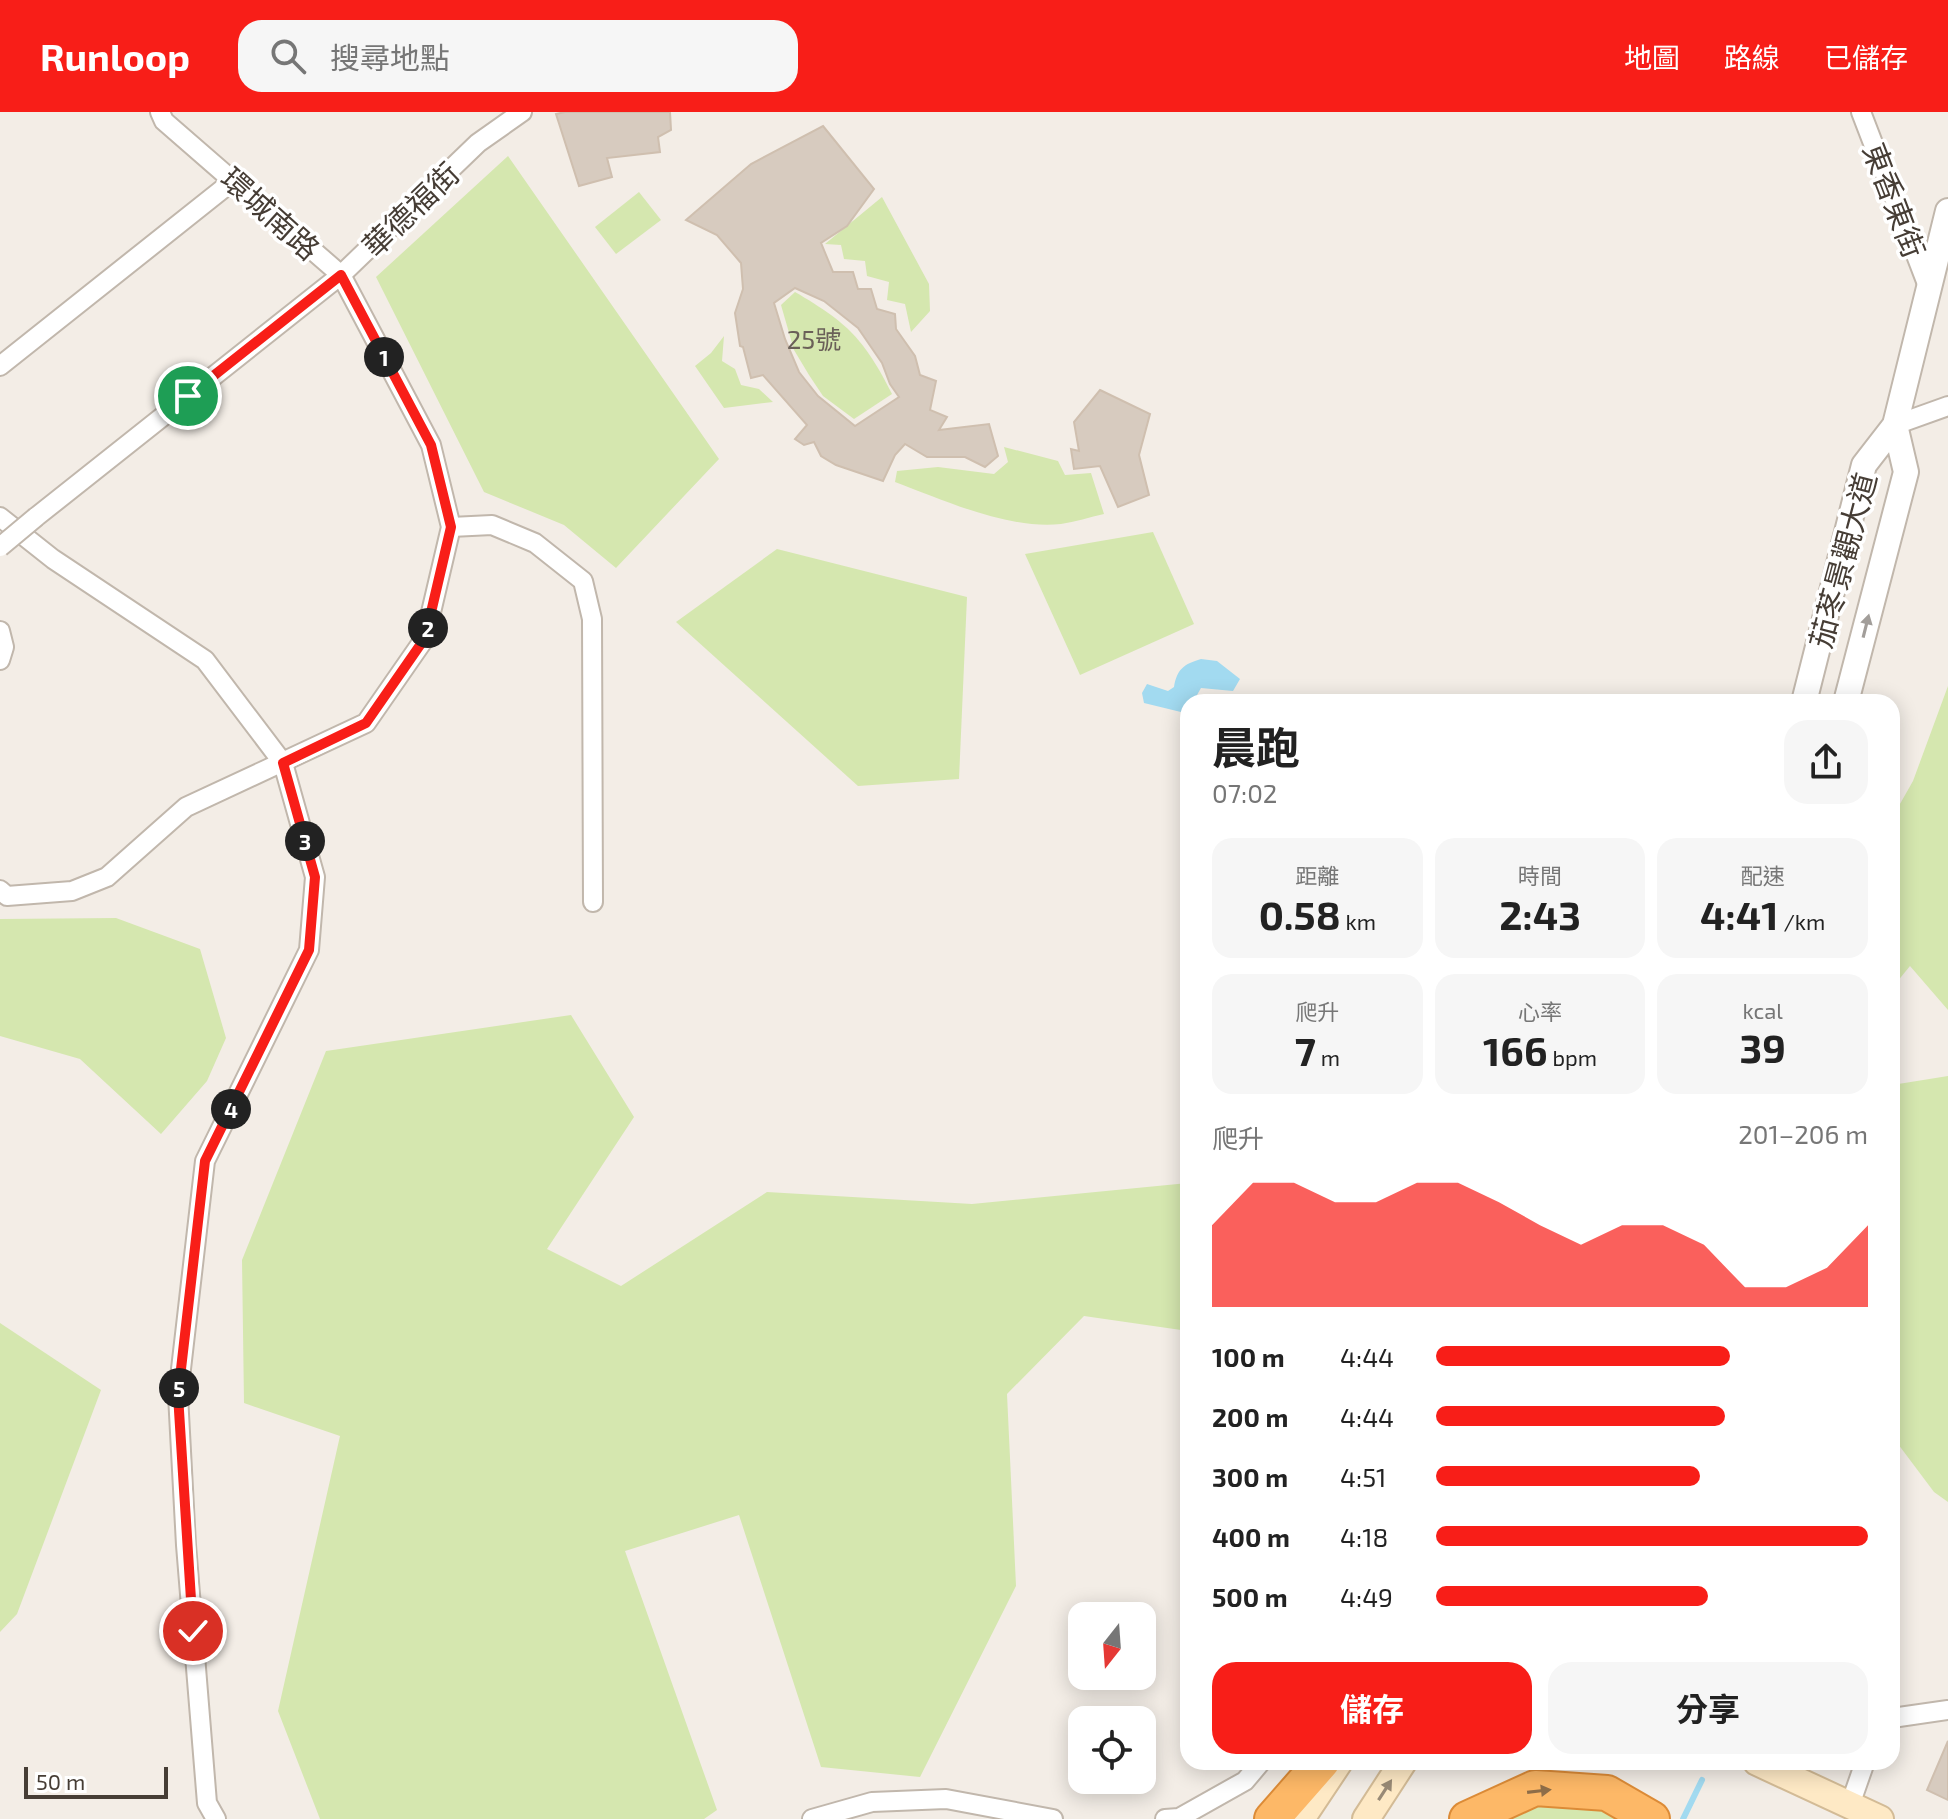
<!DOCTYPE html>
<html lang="zh-TW">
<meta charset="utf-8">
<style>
:root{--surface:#fff;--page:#f6f6f6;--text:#222;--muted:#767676;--accent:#f81e18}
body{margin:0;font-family:"Exo 2","Noto Sans TC",sans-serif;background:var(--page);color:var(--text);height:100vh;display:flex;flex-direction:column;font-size:30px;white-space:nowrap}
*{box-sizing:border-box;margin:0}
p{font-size:26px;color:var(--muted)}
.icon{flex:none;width:44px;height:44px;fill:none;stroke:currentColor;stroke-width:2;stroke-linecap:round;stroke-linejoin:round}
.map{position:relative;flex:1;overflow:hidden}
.panel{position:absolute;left:1180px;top:582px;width:720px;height:1076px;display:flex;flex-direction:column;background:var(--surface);border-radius:24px;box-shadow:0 4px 20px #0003}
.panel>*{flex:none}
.needle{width:52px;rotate:197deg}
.fabs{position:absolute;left:1068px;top:1490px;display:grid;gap:16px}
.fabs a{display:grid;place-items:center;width:88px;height:88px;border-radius:16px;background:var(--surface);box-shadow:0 4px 20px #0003;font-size:40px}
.scale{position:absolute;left:24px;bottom:20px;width:144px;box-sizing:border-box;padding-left:8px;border:4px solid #463d35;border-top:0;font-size:22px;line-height:28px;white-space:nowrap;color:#463d35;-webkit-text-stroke:6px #fff;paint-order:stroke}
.pin{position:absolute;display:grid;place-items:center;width:68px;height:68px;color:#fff;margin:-34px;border:4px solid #fff;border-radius:50%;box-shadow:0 2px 8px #0007}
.km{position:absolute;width:40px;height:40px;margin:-20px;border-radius:50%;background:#222;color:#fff;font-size:22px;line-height:40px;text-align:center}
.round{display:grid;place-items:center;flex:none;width:84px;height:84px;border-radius:24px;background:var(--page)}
.head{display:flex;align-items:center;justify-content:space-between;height:136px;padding:0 32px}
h1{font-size:44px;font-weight:700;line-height:60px}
.metrics{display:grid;grid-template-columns:repeat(3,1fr);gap:12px;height:136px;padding:8px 32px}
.metrics div{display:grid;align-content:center;border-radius:20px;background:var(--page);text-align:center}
.metrics b{font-size:40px;font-weight:700}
.metrics small{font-size:22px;font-weight:400}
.metrics p{font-size:22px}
.chart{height:224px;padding:16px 32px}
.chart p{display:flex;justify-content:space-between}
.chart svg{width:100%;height:144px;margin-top:8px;fill:var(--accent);opacity:.7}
.button{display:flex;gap:16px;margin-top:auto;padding:16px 32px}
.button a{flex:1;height:92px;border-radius:24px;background:var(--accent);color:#fff;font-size:32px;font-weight:700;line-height:92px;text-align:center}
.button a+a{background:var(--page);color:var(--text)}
ul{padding:0 32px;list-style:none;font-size:26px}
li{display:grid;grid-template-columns:128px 96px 1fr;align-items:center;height:60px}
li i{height:20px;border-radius:10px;background:var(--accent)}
header{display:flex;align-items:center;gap:48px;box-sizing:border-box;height:112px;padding:0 40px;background:var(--accent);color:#fff}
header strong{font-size:38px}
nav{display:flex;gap:44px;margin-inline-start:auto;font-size:28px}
.search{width:560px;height:72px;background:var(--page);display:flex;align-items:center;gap:20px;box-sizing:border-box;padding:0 28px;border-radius:24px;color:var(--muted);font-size:30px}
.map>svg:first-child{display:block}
.green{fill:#d5e7af}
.water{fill:#a2daf0}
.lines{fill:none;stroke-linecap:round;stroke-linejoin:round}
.stream{stroke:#a2daf0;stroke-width:6}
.building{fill:#d7cbbf;stroke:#cfbfaf;stroke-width:2;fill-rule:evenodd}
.minor-casing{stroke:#c1b7ac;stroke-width:22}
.tertiary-casing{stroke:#c1b7ac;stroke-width:28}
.secondary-casing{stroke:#d3bb96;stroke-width:30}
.motorway-casing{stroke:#dc8b37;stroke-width:38}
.minor{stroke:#fff;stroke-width:18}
.tertiary{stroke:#fff;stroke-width:24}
.secondary{stroke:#fee9c5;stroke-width:26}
.motorway{stroke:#fdb867;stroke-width:34}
.minor-bridge-casing{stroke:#c1b7ac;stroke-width:22;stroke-linecap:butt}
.minor-bridge{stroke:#fff;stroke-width:18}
.oneway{fill:#a29e9a}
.oneway2{fill:#998a76}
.oneway3{fill:#8f6e49}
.route-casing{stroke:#fff;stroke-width:16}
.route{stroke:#f81e18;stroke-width:10}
.labels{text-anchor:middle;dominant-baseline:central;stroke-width:7;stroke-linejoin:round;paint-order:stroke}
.number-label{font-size:26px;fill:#6a6058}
.street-label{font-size:30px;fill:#463d35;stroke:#fff}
</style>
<header>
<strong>Runloop</strong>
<div class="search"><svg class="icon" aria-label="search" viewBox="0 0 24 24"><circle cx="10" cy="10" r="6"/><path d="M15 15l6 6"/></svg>搜尋地點</div>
<nav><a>地圖</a><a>路線</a><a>已儲存</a></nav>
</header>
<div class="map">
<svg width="1948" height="1707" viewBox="0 0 1948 1707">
<rect width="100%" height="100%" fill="#f3ede6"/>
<g class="green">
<polygon points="508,44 719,347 616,456 564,413 484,380 376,165"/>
<polygon points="639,80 661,108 616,142 595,115"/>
<polygon points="882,85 929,172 930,199 911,220 905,192 887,188 889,170 867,164 865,149 844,147 841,133 825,132"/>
<path d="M 795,180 C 848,211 864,227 892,282 L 854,307 L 823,284 L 809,263 L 794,238 L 781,193 Z"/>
<polygon points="724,224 722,249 735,257 741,273 759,277 773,290 724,296 695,254 711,241"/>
<path d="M 1004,335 L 1058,349 L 1065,363 L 1091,361 L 1104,402 C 1090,405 1075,410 1061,412 C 1009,418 943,388 895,370 L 897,359 L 938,355 L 994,362 L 1008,350 Z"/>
<polygon points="1153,420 1194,512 1080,563 1025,442"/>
<polygon points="777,437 967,485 959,667 858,674 676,510"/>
<polygon points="1948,574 1948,898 1910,854 1892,876 1892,706 1913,669"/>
<polygon points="116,806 200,837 226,926 207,969 161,1022 80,947 0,924 0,807"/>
<polygon points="571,903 634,1005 547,1137 621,1174 767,1080 972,1092 1188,1071 1188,1219 1084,1204 1007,1282 1016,1474 920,1665 821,1655 739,1403 625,1439 717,1698 704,1707 320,1707 278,1599 340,1324 244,1291 242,1148 326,939"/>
<polygon points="1948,964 1948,1390 1934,1380 1892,1324 1892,973"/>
<polygon points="0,1211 101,1278 17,1502 0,1520"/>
<polygon points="1570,1687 1630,1707 1495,1707 1536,1689"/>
</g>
<path class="water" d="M 1201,547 L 1217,549 L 1240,567 L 1233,579 L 1201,576 L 1193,590 L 1188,590 L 1188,598 L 1185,601 L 1144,591 L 1142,581 L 1147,572 L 1168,579 L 1174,575 C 1177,557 1184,552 1201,547 Z"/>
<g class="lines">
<polyline class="stream" points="1683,1707 1702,1668"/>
</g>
<g class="building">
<polygon points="565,0 670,0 671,18 658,25 660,40 607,46 612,65 579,74 556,2"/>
<path d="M 823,14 L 874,77 L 847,114 L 821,131 L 833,160 L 853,160 L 858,177 L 871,177 L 877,197 L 895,202 L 896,217 L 915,244 L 920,263 L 936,269 L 930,298 L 947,305 L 939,318 L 989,312 L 998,344 L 985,355 L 965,345 L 927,345 L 905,332 L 895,343 L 883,369 L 836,353 L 821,344 L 814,330 L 804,333 L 795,327 L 807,313 L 763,263 L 751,266 L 743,235 L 740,234 L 735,201 L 743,177 L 741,151 L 717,123 L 686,108 L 751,52 ZM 795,176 L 824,189 L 858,216 L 882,251 L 890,272 L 899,285 L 855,314 L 818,284 L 799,260 L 785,227 L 774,191 Z"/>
<polygon points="1100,278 1150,302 1139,343 1149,383 1118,395 1100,354 1074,357 1071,337 1079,339 1074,310"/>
<polygon points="1948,1629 1948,1688 1927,1678"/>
</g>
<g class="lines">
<g class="minor-casing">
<g id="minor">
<polyline points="1861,0 1929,177"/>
<polyline points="0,254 234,68"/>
<polyline points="1895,313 1948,294"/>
<polyline points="0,405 53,447 205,548 283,651 315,765 309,838 205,1049 178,1283 186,1433 207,1691 216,1707"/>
<polyline points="36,405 341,163 478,31 522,0"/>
<polyline points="451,415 492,413 535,431 583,469 592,507 593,790"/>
<polyline points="0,519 4,535 0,548"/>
<polyline points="0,778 7,784 72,779 107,765 186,695 366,611 425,526 451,415 431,333 341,163 164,9 160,0"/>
<polyline points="1892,1606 1948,1598"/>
<polyline points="1850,1693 1865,1650"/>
<polyline points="812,1707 872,1690 946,1687 1053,1707"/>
<polyline points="1165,1707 1179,1706 1245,1669 1261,1650"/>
</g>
</g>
<g class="tertiary-casing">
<g id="tertiary">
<polyline points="1804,590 1864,353 1895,313 1948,99"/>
<polyline points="1846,590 1906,360 1895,313"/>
</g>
</g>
<g class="secondary-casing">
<g id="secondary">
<polyline points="1757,1650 1880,1707"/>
<polyline points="1301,1707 1339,1650"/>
<polyline points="1366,1707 1403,1650"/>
</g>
</g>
<g class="motorway-casing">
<g id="motorway">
<polyline points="1272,1707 1322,1650"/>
<polyline points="1467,1707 1535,1676 1607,1681 1652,1707"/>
</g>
</g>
<use href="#minor" class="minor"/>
<use href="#tertiary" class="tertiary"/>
<use href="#secondary" class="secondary"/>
<use href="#motorway" class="motorway"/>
<g class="minor-bridge-casing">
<polyline id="minor-bridge" points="0,435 36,405"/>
</g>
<use href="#minor-bridge" class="minor-bridge"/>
</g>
<defs><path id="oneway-solid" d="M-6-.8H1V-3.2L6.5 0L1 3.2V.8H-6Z" transform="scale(2)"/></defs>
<use class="oneway" href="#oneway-solid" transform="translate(1866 514) rotate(-76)"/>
<use class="oneway2" href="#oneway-solid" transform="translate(1385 1678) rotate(-57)"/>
<use class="oneway3" href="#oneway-solid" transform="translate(1539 1679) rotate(-7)"/>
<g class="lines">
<g class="route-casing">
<polyline id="route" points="188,284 341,163 431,333 451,415 425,526 366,611 283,651 315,765 309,838 205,1049 178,1283 193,1519"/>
</g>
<use href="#route" class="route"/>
</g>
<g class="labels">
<g class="number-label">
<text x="814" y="226">25號</text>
</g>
<g class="street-label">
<text transform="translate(1895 88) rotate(69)">東香東街</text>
<text transform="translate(410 97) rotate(-44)">華德福街</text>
<text transform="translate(271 101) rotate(42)">環城南路</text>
<text transform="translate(1842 448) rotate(-75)">茄苳景觀大道</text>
</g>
</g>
</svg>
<div class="fabs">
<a><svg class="needle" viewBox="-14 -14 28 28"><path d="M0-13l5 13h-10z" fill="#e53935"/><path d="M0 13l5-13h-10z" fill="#767676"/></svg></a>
<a><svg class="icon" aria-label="locate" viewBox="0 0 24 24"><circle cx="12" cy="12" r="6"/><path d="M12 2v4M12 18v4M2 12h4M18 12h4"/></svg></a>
</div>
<div class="scale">50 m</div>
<div class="pin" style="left:188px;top:284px;background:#1e9e55"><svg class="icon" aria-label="arrive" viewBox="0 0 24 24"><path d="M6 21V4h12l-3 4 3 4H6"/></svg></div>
<div class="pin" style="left:193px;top:1519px;background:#d93025"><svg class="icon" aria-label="check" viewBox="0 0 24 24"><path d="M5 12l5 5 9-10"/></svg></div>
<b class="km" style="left:384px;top:245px">1</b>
<b class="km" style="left:428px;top:516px">2</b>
<b class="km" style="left:305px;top:729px">3</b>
<b class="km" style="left:231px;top:997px">4</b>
<b class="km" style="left:179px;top:1276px">5</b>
<section class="panel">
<div class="head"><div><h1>晨跑</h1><p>07:02</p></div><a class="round"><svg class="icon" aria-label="share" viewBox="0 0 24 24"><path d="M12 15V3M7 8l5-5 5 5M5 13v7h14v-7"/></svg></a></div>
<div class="metrics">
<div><p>距離</p><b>0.58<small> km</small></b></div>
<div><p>時間</p><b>2:43</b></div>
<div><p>配速</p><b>4:41<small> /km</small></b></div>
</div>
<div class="metrics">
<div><p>爬升</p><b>7<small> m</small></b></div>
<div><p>心率</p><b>166<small> bpm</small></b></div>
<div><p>kcal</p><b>39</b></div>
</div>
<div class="chart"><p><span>爬升</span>201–206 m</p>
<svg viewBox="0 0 160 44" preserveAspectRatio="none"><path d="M0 44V19L10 6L20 6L30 12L40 12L50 6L60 6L70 12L80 19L90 25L100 19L110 19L120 25L130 38L140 38L150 32L160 19V44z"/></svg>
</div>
<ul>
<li><b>100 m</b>4:44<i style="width:68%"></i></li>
<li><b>200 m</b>4:44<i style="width:67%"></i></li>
<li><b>300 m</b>4:51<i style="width:61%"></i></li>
<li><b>400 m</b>4:18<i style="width:100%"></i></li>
<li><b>500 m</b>4:49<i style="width:63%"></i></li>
</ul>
<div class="button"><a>儲存</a><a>分享</a></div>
</section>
</div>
